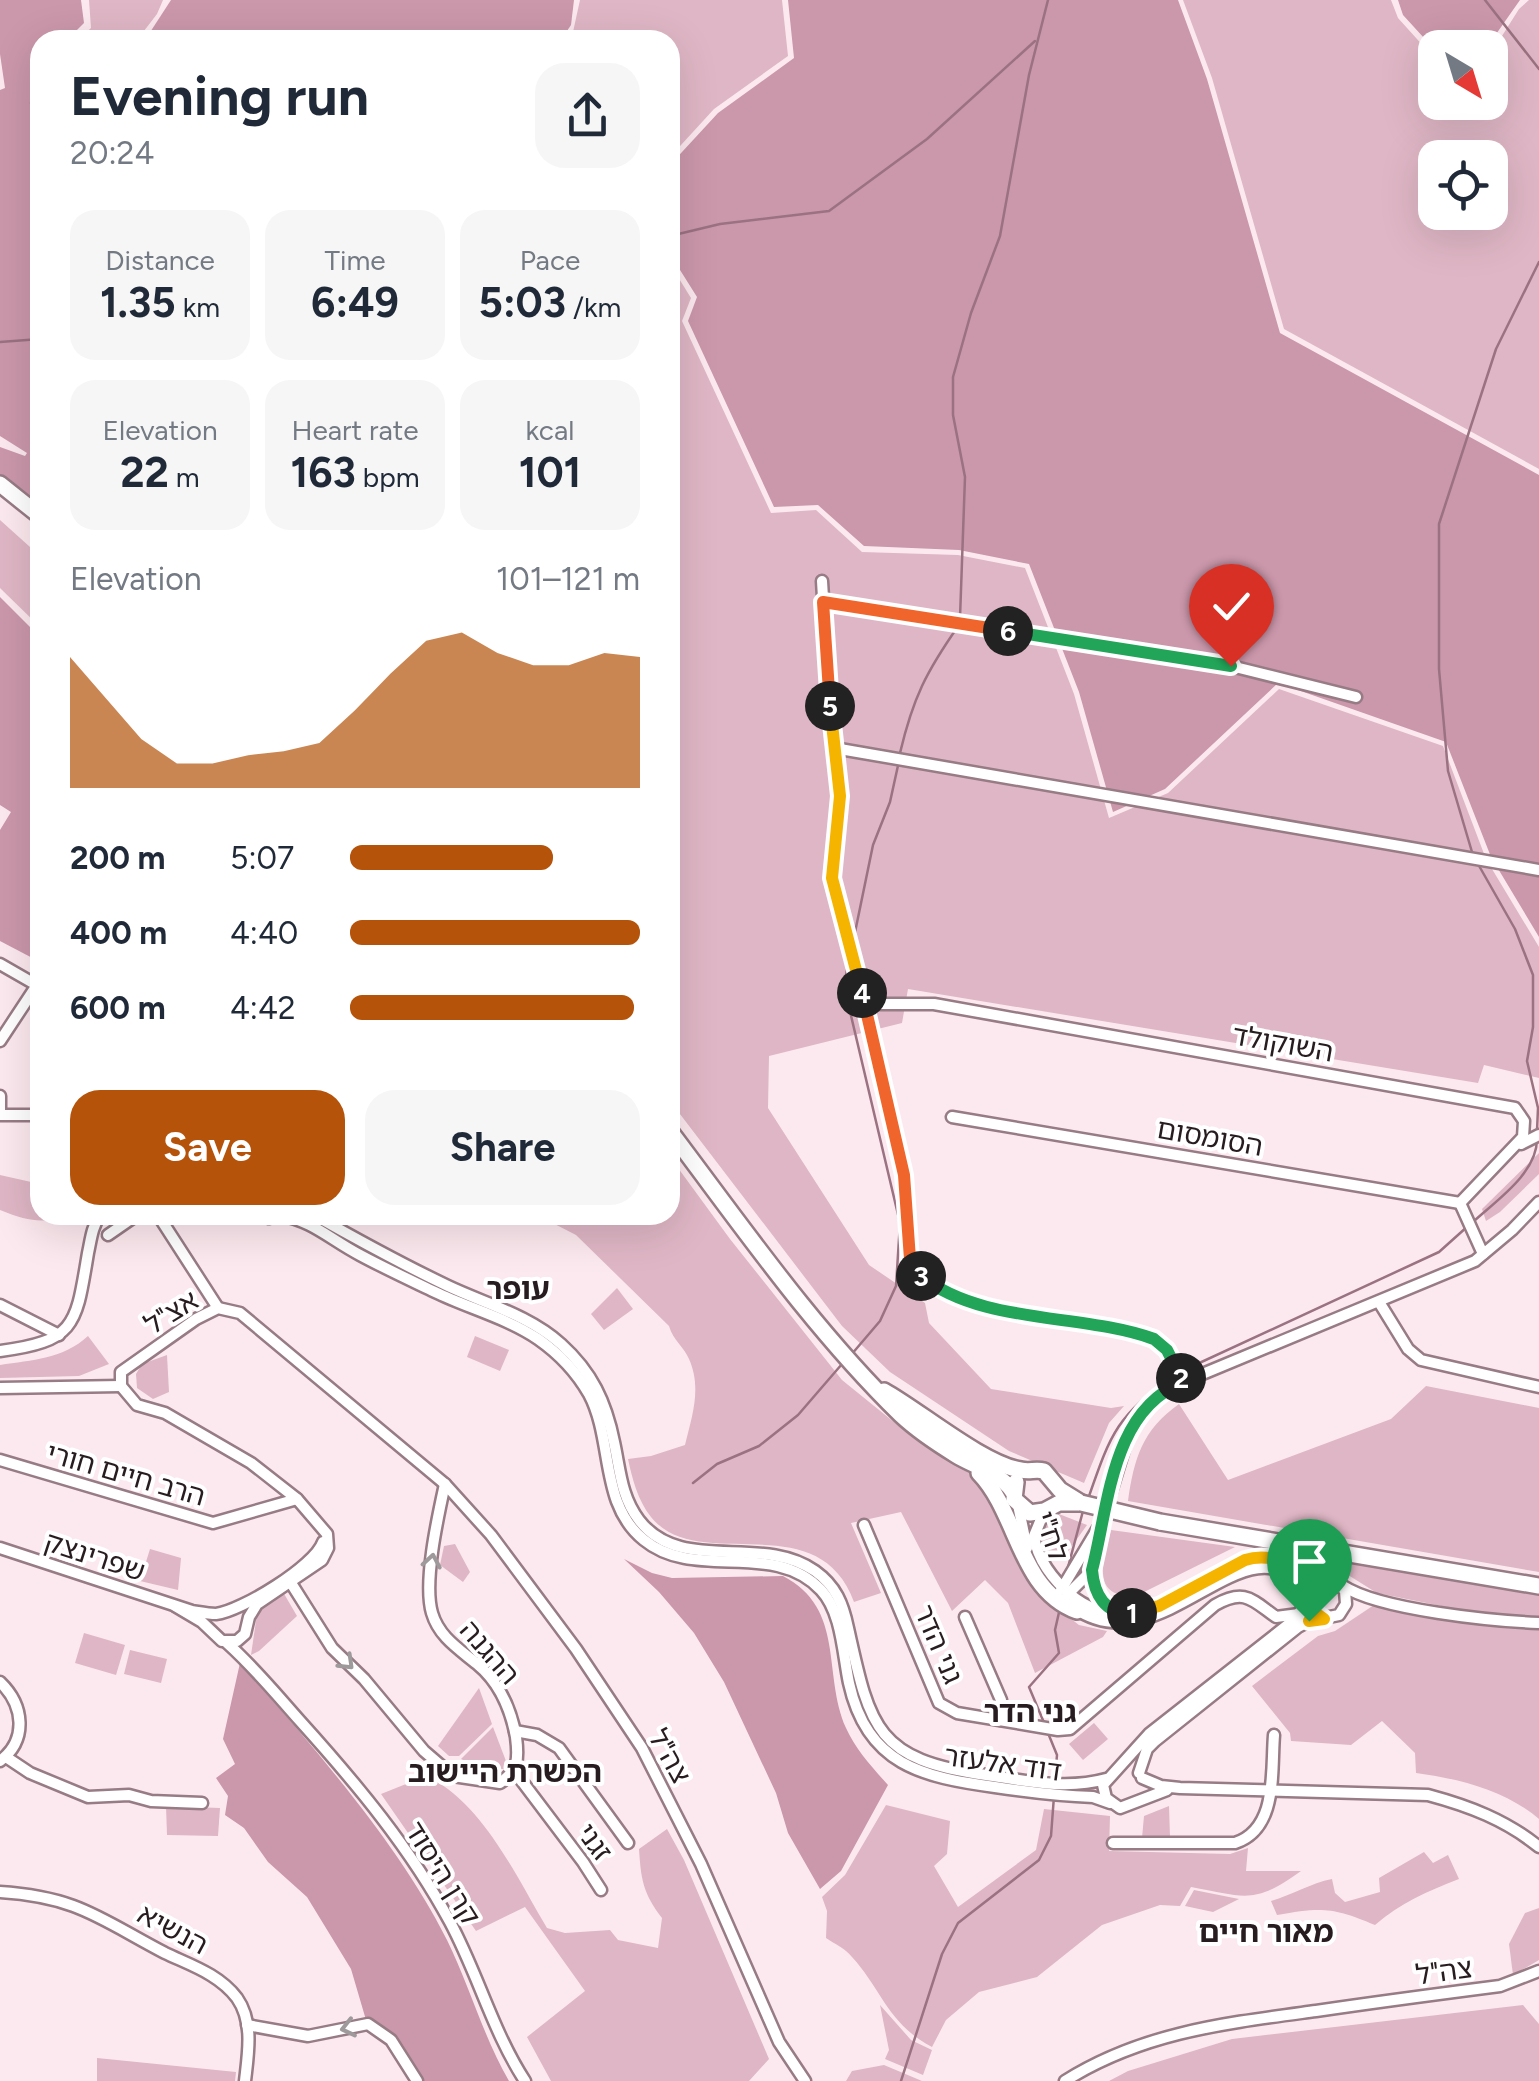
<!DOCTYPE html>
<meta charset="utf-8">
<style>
:root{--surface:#fff;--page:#f6f6f7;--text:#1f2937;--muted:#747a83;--accent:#b45309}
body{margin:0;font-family:Figtree,"Noto Sans Hebrew",sans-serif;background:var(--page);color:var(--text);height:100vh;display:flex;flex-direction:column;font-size:38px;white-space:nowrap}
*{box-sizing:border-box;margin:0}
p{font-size:32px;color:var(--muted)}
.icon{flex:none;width:55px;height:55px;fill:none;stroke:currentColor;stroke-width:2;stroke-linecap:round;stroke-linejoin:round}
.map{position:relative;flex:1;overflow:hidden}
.sheet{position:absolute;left:30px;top:30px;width:650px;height:1195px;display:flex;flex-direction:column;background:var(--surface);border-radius:30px;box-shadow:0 10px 40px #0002}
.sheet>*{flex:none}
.needle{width:65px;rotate:142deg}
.fabs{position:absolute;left:1418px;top:30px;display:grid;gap:20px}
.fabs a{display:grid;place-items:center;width:90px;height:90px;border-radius:20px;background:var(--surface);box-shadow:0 10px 40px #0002;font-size:50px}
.pin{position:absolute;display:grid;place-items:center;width:85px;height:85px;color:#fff;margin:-102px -42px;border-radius:50% 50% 50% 0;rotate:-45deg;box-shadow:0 0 10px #0007}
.pin .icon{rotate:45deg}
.km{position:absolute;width:50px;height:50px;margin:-25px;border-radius:50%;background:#222;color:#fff;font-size:28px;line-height:50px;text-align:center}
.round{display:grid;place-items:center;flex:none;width:105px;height:105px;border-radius:30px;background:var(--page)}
.headline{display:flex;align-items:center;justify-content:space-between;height:170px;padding:0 40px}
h1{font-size:55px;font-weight:700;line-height:75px}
.stats{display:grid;grid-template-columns:repeat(3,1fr);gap:15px;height:170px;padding:10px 40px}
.stats div{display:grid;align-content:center;border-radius:25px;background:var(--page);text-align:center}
.stats b{font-size:42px;font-weight:700}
.stats small{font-size:28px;font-weight:400}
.stats p{font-size:28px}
.chart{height:280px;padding:20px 40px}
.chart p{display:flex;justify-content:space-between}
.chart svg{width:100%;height:180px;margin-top:10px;fill:var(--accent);opacity:.7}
.cta{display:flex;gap:20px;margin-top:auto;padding:20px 40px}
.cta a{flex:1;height:115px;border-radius:30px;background:var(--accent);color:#fff;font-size:40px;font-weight:700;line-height:115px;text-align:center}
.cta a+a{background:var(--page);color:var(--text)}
ul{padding:0 40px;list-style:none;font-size:32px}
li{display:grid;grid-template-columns:160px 120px 1fr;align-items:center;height:75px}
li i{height:25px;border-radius:12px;background:var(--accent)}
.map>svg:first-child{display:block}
.green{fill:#dfb6c5;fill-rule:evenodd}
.forest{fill:#cb97ab}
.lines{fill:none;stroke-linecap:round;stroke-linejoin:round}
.stream{stroke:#9a7281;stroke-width:2.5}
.minor-casing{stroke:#977b85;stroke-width:15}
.highway-casing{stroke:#977b85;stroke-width:20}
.minor{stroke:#fff;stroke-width:10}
.highway{stroke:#fff;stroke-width:15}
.highway-bridge-casing{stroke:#977b85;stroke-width:20;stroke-linecap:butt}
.highway-bridge{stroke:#fff;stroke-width:15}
.oneway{stroke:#9e999b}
.split-1-casing{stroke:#fff;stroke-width:20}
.split-2-casing{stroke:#fff;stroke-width:20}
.split-3-casing{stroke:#fff;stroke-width:20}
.split-4-casing{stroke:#fff;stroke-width:20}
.split-5-casing{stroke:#fff;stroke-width:20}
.split-6-casing{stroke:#fff;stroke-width:20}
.split-7-casing{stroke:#fff;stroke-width:20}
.split-1{stroke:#f5b400;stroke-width:12}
.split-2{stroke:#22a559;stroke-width:12}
.split-3{stroke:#22a559;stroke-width:12}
.split-4{stroke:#f0652b;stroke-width:12}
.split-5{stroke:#f5b400;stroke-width:12}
.split-6{stroke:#f0652b;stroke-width:12}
.split-7{stroke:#22a559;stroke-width:12}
.labels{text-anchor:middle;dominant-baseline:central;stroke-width:8;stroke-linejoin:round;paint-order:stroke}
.street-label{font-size:28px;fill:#271c20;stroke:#fff}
.neighbourhood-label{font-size:30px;font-weight:bold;fill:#271c20;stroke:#fff}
</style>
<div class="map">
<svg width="1539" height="2081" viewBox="0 0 1539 2081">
<rect width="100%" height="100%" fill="#fce9ef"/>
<g class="green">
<polygon points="89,0 163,0 157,14 137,40 78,40 91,28"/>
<polygon points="580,0 782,0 788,56 714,109 670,157 670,40 567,40 573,32"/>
<path d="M 1183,0 L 1391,0 L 1398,18 L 1435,59 L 1435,102 L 1490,102 L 1490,55 L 1519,9 L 1529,0 L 1539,0 L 1539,469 L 1284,329 L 1212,78 ZM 1435,158 L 1490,158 L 1490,212 L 1435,212 Z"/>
<polygon points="670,264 691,298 682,321 771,513 816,510 862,552 958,555 1025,568 1074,694 1109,818 1168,793 1279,689 1443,746 1486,859 1539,947 1539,1078 1484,1065 1478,1083 908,989 902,1023 769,1056 768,1108 869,1265 925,1303 929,1323 991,1389 1111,1408 1124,1406 1109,1423 1084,1483 1009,1451 890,1372 842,1326 670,1101"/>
<polygon points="0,520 40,556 40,627 0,588"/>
<polygon points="1539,1153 1539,1174 1500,1212 1486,1221 1482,1209"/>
<path d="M 670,1157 L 730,1239 L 842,1380 L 905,1431 L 990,1487 L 1016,1559 L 1042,1597 L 1079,1625 L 1107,1631 L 1103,1637 L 1035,1673 L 1008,1603 L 985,1580 L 952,1611 L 901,1512 L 851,1523 L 881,1593 L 854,1602 C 818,1503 698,1576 651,1517 C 638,1501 632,1478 628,1459 L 651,1456 L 685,1445 C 692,1416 702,1388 689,1359 C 684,1347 673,1340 669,1326 L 576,1235 L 537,1215 L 670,1215 Z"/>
<path d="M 0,1175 L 40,1184 L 40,1215 L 76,1215 C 43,1223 32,1223 0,1210 Z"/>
<polygon points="617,1288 633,1309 604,1330 591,1314"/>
<path d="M 88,1336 L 109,1364 L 79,1376 L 0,1378 L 0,1365 C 32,1360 63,1359 88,1336 Z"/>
<polygon points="475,1336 509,1350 500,1371 467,1357"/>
<polygon points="167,1355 169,1392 153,1399 137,1388 136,1374 142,1364"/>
<path d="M 1426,1386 L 1539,1408 L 1539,1572 L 1128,1501 C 1134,1459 1142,1430 1179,1404 L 1228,1480 L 1391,1419 Z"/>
<path d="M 1050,1514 L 1059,1514 L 1087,1525 L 1064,1557 L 1051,1555 C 1039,1544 1040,1531 1045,1517 Z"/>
<path d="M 1111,1530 L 1235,1547 L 1136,1596 C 1089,1598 1104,1560 1111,1530 Z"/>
<polygon points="455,1544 470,1572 463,1582 440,1565 444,1546"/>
<polygon points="150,1549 181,1558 178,1590 140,1581"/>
<polygon points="1296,1550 1539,1592 1539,1618 1471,1612 1377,1593 1340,1570"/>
<polygon points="283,1592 297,1616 259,1651 251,1655 258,1607"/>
<path d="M 1374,1605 L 1469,1624 L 1539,1630 L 1539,1819 C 1505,1790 1460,1779 1416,1773 L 1415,1753 L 1382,1721 L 1351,1745 L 1291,1741 L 1290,1733 L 1252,1686 L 1318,1636 L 1335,1631 Z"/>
<polygon points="84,1633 125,1645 116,1675 75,1663"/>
<polygon points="130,1650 167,1659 161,1683 124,1674"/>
<polygon points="479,1688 492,1724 459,1756 449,1756 438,1746"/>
<polygon points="1094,1723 1108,1739 1083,1760 1069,1744"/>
<polygon points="493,1727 509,1769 483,1769 461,1759"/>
<path d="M 426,1776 C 482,1801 517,1878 547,1928 L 565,1933 L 610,1930 L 618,1940 L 658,1948 L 662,1918 C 643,1893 641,1880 639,1849 L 667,1829 L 684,1860 L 769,2059 L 749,2081 L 551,2081 L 527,2037 L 585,1991 L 525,1907 L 476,1931 L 381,1794 Z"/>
<path d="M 886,1805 L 950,1821 L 947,1854 L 934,1866 L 958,1907 L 1036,1850 L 1044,1809 L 1110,1816 L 1109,1851 L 1230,1854 L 1248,1848 L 1246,1871 L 1301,1871 C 1254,1905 1246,1897 1191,1887 L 1180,1906 L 1160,1905 L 1102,1925 L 1037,1977 L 979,1992 L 946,2020 L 932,2047 C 888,2024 882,1990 852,1957 C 846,1949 835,1944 826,1938 L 827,1911 L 822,1897 L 845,1875 Z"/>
<polygon points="166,1806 220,1808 218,1836 167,1835"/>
<polygon points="1169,1806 1170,1837 1142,1838 1144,1816"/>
<path d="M 1424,1852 L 1433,1863 L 1448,1855 L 1459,1879 C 1428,1891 1400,1903 1375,1925 C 1333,1907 1321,1907 1277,1915 L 1271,1901 C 1292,1895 1311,1883 1332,1879 L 1335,1893 L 1345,1902 L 1380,1892 L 1379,1878 Z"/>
<polygon points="1194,1890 1239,1899 1213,1912 1185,1906"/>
<polygon points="1539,1908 1539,1960 1513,1975 1509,1944 1525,1913"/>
<polygon points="880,2005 911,2040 932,2050 923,2075 885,2059 889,2050"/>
<polygon points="1523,2005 1539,2024 1539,2081 1109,2081 1128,2071 1232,2039"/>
<polygon points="97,2058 236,2072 235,2081 97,2081"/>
<polygon points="884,2065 922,2081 846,2081 852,2071"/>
</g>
<g class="forest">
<polygon points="0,0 81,0 84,23 67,40 40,40 40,506 0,474 0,447 25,456 27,453 0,436 0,90 5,88 0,54"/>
<polygon points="171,0 574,0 571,25 561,40 145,40"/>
<polygon points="788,0 1178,0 1207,79 1280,333 1539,475 1539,937 1491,857 1446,742 1278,683 1165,789 1113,812 1079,692 1029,564 959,550 864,546 818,505 774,507 688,321 697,297 670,254 670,165 718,113 794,58"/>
<polygon points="1398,0 1520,0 1487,47 1435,48 1435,50 1403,15"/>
<polygon points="0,597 40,637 40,962 0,941 0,830 11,812 0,805"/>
<path d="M 624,1559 L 652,1573 L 672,1578 L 783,1576 C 846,1609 822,1673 846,1728 C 856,1750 872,1767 888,1785 L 841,1871 L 820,1889 L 788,1833 L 776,1793 L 724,1682 L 694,1633 L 659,1592 Z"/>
<path d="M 240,1663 C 312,1746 398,1842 447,1940 C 470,1987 483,2036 509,2081 L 420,2081 L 394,2044 L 366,2020 L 351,1969 L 307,1897 L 268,1862 L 244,1828 L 225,1815 L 228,1796 L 216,1778 L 235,1764 L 223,1739 Z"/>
</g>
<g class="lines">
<g class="stream">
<polyline points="1485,0 1539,69"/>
<polyline points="31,103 40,134"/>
<polyline points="670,236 720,224 829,211 927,139 1035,41"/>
<polyline points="0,342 40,339"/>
<polyline points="960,618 965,477 953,415 953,377 971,313 1000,236 1029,75 1048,0"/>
<path d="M 900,753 C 913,698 926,672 959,625"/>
<polyline points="1472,852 1448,771 1439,669 1439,524 1496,349 1539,262"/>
<polyline points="1478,864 1515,929 1533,975 1533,1027 1527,1061 1538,1108 1537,1131"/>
<polyline points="853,942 873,845 890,802 899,761"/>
<polyline points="848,964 844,986 900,1223 896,1286 880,1321 851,1355"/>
<path d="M 1474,1221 C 1497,1200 1537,1173 1537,1139"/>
<polyline points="1182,1371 1439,1252 1468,1226"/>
<polyline points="693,1483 717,1464 759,1446 798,1415 842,1364"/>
<path d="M 1088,1499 C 1111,1433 1116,1416 1175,1375"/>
<polyline points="1067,1571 1083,1511"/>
<polyline points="1045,1725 1029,1687 1059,1653 1055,1630 1060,1608"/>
<polyline points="1048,1733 1057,1755 1055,1778"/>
<polyline points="901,2081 942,1954 958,1923 1039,1860 1051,1836 1054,1796"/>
</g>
<g class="minor-casing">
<g id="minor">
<path d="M 822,581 L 831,732 L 840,796 L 832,877 L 903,1168 C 909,1197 903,1234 911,1260 C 927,1313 1104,1321 1154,1339 L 1167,1350 L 1183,1382"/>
<polyline points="823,601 1231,666 1356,697"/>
<polyline points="834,748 1539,870"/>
<polyline points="0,964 40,987"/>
<polyline points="865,1004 934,1004 1515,1108 1524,1121 1523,1137 1460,1203 1483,1254"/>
<polyline points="0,1041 37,985"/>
<polyline points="0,1096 0,1113"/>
<polyline points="0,1115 40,1115"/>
<polyline points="952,1117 1460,1203"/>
<polyline points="1521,1144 1539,1135"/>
<polyline points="158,1215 218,1308"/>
<polyline points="262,1215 269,1218 280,1215"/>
<path d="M 280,1215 C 313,1221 331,1240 360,1255 C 384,1268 410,1280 435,1292 C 468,1308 507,1318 538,1339 C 558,1353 577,1373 589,1394 C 614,1441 599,1504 644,1540 C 695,1582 773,1539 821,1590 C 842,1612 843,1655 849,1683 C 867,1765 922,1777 995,1787 C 1028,1792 1061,1796 1093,1797 L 1110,1803"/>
<path d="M 314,1215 C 358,1240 402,1264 448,1286 C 486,1304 529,1315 561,1344 C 592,1372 606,1402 614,1442 C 620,1469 621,1497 639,1520 C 681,1575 761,1533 815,1571 C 836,1586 843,1604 848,1628 C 870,1728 876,1760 986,1775 C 1027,1781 1066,1790 1106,1779"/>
<polyline points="108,1235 134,1217 144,1215"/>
<polyline points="1379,1302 1408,1349 1421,1360 1539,1387"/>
<polyline points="0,1305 59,1335"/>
<path d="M 0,1351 C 77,1341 76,1324 88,1253 C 91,1239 92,1227 100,1215"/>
<polyline points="0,1388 121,1386"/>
<polyline points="0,1460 213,1523 297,1499"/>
<polyline points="1018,1505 1027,1548"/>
<path d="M 1044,1512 L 1034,1536 C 1037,1559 1053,1580 1071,1595 C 1135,1647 1198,1574 1259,1556 C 1277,1558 1335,1578 1345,1591 L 1346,1604 L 1339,1615 L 1309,1621 L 1298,1627 L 1155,1741 L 1147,1749 L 1139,1773"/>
<path d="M 864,1525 L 939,1703 L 957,1713 L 1058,1730 L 1070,1729 L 1215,1605 C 1245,1588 1252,1600 1276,1617 L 1299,1614"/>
<path d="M 0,1548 L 192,1611 C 199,1612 208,1614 216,1614 C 241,1611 315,1566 323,1542"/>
<path d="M 291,1583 L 332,1648 L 364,1679 L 424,1751 L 453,1776 L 500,1783 C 518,1770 519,1760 516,1737 C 511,1710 499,1682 477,1664 C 459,1649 439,1637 432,1613 C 423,1582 438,1516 445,1484"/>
<path d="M 1343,1586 C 1380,1610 1493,1621 1539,1623"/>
<polyline points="1061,1590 1098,1528"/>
<polyline points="1067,1595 1092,1570"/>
<polyline points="175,1606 202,1622 222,1641 237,1641 245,1634 249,1617 257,1604 322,1560 328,1548 327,1534 297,1499 251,1463 165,1413 137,1405 121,1386 121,1372 196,1319 218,1308 240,1313 445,1484 491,1535 576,1649 642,1748 701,1864 779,2042 805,2081"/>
<path d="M 1074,1608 C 1164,1670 1248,1507 1307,1594"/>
<polyline points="1116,1612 1101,1601 1093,1582 1092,1570 1103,1518 1130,1430 1153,1401 1176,1385 1475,1261 1512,1230 1539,1202"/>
<polyline points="965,1617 1001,1700 1000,1720"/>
<path d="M 227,1643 C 254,1667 276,1694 300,1721 C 356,1783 411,1849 450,1922 C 478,1974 493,2032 525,2081"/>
<path d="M 0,1682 C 24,1705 28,1740 0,1761"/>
<polyline points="515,1731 537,1735 559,1748 628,1843"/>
<polyline points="6,1757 30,1773 88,1797 129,1795 151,1801 202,1803"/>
<polyline points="515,1772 583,1862 601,1890"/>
<path d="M 1142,1778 L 1161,1786 L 1180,1788 L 1428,1795 C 1469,1806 1506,1820 1539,1847"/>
<polyline points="1167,1790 1120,1808 1106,1798 1103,1785 1149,1734 1294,1620 1307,1602"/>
<path d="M 1113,1843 L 1235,1843 C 1278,1829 1271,1772 1274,1735"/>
<path d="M 0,1892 C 78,1897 100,1919 165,1953 C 190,1965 219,1974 237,1998 C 254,2022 248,2054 245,2081"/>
<polyline points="247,2025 308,2036 368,2024 391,2040 417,2081"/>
<path d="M 1065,2081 C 1143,2032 1227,2023 1316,2011 C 1377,2002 1438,1994 1500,1986 L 1539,1971"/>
</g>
</g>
<g class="highway-casing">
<g id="highway">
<polyline points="0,484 40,516"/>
<path d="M 670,1131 C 744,1229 813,1329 901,1415 C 917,1430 938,1444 956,1455 C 974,1466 1002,1474 1013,1492"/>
<path d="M 884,1391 C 920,1411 984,1465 1021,1470 C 1029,1472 1036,1469 1044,1471 L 1060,1490 L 1081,1503"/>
<path d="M 979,1473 C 1018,1513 1019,1590 1077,1611"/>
<polyline points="1016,1482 1014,1499 1030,1513 1044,1511 1059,1503 1080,1503"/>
<polyline points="1160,1522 1539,1586"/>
</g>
</g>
<use href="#minor" class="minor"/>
<use href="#highway" class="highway"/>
<g class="highway-bridge-casing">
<polyline id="highway-bridge" points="1081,1503 1160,1522"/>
</g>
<use href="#highway-bridge" class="highway-bridge"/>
</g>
<defs><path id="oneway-chevron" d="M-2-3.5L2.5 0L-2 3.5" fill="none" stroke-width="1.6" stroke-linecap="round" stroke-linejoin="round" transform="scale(2.5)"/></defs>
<g class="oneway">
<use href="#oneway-chevron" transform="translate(432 1561) rotate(-80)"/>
<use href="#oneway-chevron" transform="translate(347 1663) rotate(44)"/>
<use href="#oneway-chevron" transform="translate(348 2028) rotate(167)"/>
</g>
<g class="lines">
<g class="split-1-casing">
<path id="split-1" d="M 1132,1613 L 1159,1606 L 1245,1560 C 1279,1550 1298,1574 1330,1579 L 1318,1581 L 1310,1589 L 1309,1608 L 1324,1619 L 1309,1621"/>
</g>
<g class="split-2-casing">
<path id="split-2" d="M 1132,1613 C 1105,1615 1094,1594 1092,1570 C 1109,1505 1111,1411 1183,1382 L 1181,1378"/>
</g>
<g class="split-3-casing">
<path id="split-3" d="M 921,1276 C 982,1325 1083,1313 1154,1339 L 1167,1350 L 1181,1378"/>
</g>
<g class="split-4-casing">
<polyline id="split-4" points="862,993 904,1175 910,1259 921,1276"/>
</g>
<g class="split-5-casing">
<polyline id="split-5" points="830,706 840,796 832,878 862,993"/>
</g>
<g class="split-6-casing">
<polyline id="split-6" points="830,706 823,602 1008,631"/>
</g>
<g class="split-7-casing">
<polyline id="split-7" points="1008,631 1231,666"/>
</g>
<use href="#split-1" class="split-1"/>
<use href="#split-2" class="split-2"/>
<use href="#split-3" class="split-3"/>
<use href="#split-4" class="split-4"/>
<use href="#split-5" class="split-5"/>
<use href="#split-6" class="split-6"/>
<use href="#split-7" class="split-7"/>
</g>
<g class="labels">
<g class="street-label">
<text transform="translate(1283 1043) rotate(10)">השוקולד</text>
<text transform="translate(1210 1137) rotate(10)">הסומסום</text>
<text transform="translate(171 1312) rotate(-32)">אצ"ל</text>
<text transform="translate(126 1474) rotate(16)">הרב חיים חורי</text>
<text transform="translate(1052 1536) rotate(71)">לח"י</text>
<text transform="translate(95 1556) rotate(18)">שפרינצק</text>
<text transform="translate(939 1644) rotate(67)">גני הדר</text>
<text transform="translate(490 1652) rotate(49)">ההגנה</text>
<text transform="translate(670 1756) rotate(61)">צה"ל</text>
<text transform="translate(1003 1763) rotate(8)">דוד אלעזר</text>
<text transform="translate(595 1842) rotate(54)">זגני</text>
<text transform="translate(443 1873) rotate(58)">קרן היסוד</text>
<text transform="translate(173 1929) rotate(28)">הנשיא</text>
<text transform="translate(1444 1971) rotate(-8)">צה"ל</text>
</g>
<g class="neighbourhood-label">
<text x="518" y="1288">עופר</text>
<text x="1030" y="1711">גני הדר</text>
<text x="505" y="1771">הכשרת היישוב</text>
<text x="1266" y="1931">מאור חיים</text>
</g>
</g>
</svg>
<div class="fabs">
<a><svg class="needle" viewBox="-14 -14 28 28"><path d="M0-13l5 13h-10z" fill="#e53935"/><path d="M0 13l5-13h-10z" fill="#747a83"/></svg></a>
<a><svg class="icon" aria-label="locate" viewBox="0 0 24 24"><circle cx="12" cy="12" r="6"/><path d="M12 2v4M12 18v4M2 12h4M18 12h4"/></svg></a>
</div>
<div class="pin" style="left:1309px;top:1621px;background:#1e9e55"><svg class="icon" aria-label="arrive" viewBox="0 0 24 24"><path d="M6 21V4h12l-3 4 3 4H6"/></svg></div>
<div class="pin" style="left:1231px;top:666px;background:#d93025"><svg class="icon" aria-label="check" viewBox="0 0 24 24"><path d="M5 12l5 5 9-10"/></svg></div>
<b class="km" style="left:1132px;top:1613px">1</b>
<b class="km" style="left:1181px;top:1378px">2</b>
<b class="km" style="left:921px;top:1276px">3</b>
<b class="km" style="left:862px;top:993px">4</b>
<b class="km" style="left:830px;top:706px">5</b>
<b class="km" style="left:1008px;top:631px">6</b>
<section class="sheet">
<div class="headline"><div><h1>Evening run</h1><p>20:24</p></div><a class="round"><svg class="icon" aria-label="share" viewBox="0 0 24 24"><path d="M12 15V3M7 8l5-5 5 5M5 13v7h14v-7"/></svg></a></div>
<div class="stats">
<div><p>Distance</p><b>1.35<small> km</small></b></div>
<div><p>Time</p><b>6:49</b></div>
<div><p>Pace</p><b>5:03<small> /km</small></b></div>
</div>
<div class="stats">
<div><p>Elevation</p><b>22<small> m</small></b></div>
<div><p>Heart rate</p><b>163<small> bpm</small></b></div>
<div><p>kcal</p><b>101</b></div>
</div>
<div class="chart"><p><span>Elevation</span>101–121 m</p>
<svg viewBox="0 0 160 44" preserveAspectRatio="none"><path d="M0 44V12L10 22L20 32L30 38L40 38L50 36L60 35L70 33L80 25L90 16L100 8L110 6L120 11L130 14L140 14L150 11L160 12V44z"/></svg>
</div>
<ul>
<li><b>200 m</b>5:07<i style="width:70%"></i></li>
<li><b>400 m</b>4:40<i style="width:100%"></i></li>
<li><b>600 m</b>4:42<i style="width:98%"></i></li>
</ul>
<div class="cta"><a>Save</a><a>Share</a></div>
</section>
</div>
